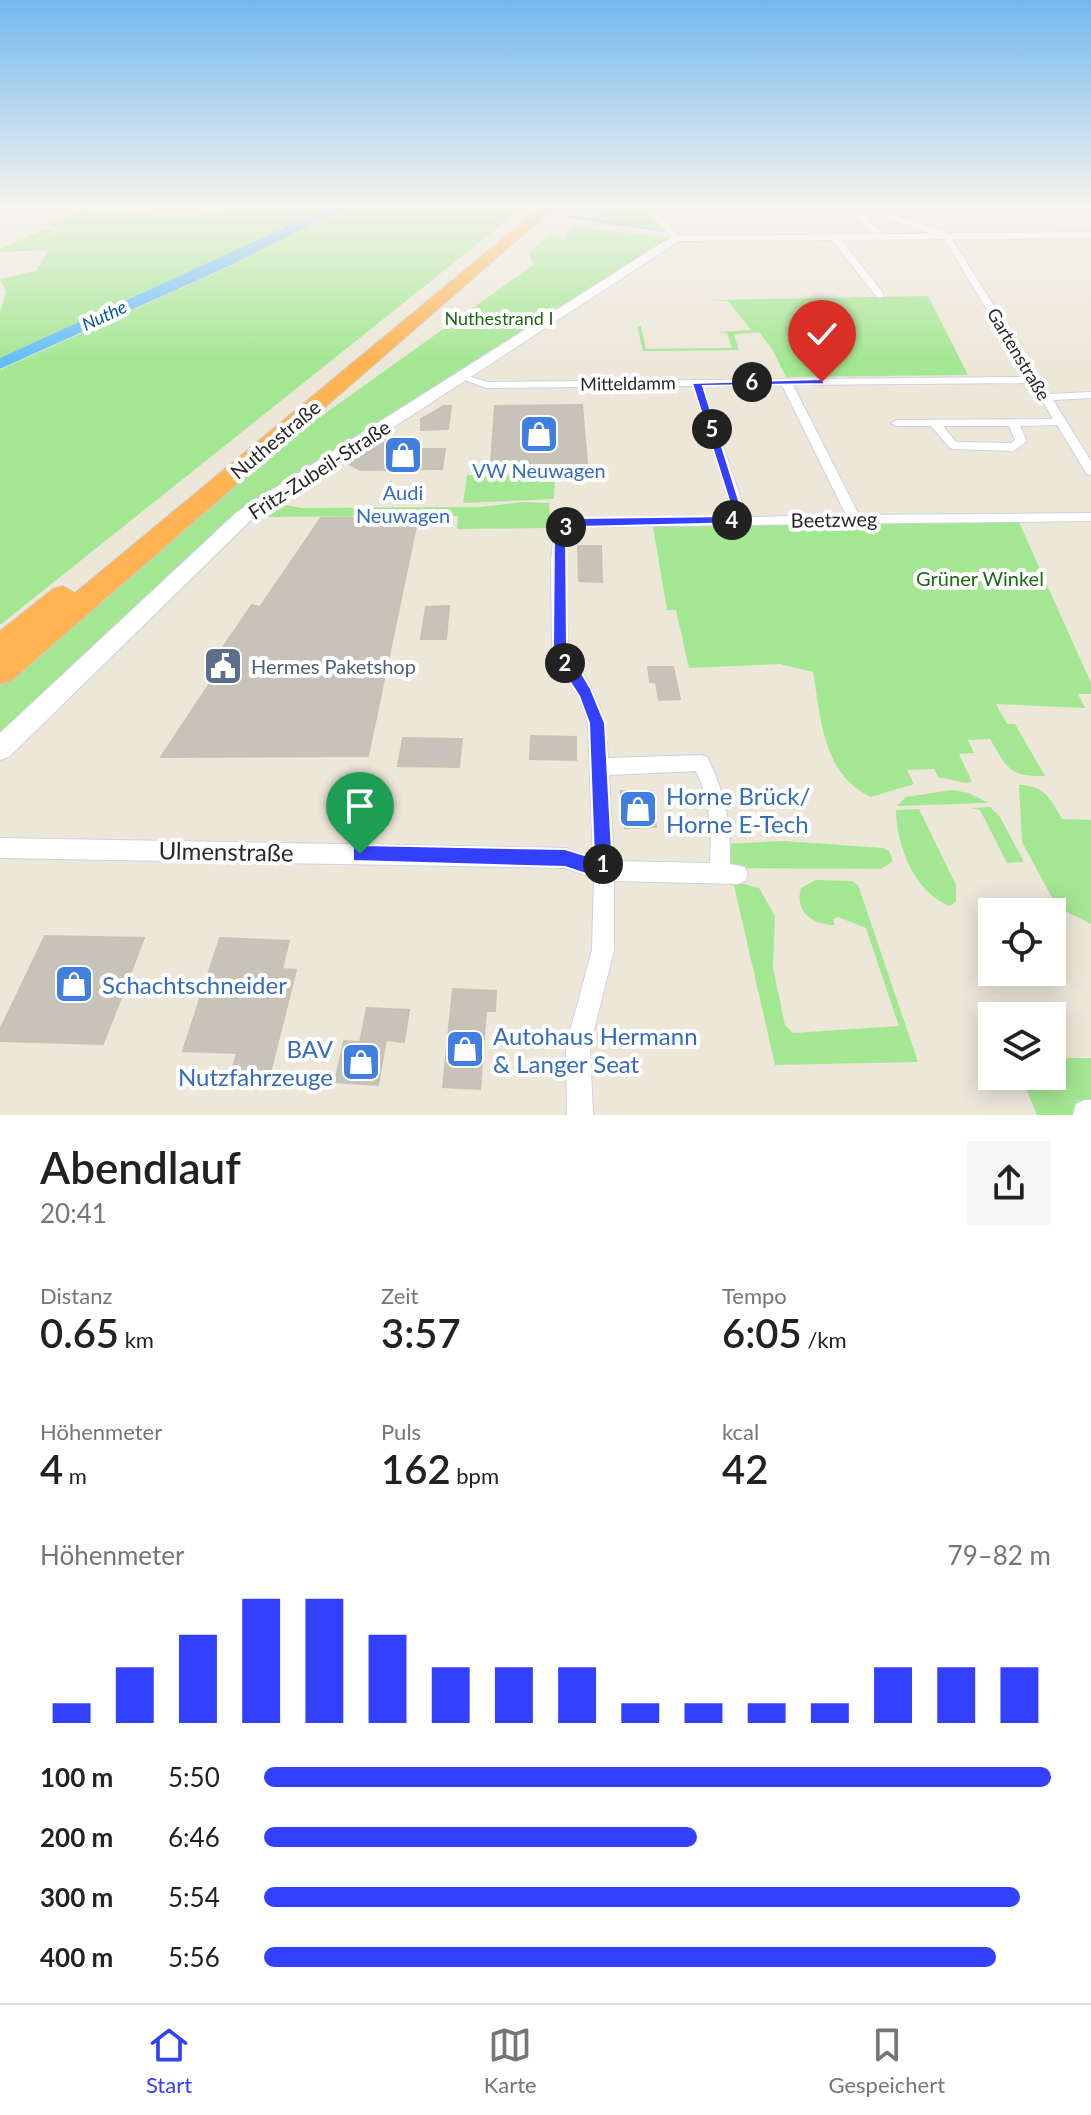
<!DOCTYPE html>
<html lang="de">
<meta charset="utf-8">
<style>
:root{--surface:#fff;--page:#f6f6f6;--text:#222;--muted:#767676;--line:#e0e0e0;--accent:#3440ff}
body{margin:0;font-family:Lato,sans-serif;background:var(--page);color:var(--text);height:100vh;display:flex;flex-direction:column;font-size:30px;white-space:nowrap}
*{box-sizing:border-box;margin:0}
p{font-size:26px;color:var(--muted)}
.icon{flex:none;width:44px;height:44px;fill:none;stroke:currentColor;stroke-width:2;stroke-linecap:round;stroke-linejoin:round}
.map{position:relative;height:1115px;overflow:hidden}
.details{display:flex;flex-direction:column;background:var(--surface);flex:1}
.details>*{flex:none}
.tools{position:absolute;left:978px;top:898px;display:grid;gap:16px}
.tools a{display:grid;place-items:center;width:88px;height:88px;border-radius:0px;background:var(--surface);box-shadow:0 4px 20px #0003;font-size:40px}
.pin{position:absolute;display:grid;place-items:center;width:68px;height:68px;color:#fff;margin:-82px -34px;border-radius:50% 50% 50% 0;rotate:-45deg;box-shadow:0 0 8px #0007}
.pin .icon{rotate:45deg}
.km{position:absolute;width:40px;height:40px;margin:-20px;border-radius:50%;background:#222;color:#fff;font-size:22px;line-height:40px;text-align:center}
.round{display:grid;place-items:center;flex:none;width:84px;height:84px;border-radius:0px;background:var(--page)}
.summary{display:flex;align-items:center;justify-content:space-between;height:136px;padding:0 40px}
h1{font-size:44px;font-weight:600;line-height:60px}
.metrics{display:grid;grid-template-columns:repeat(3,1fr);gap:12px;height:136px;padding:8px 40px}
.metrics div{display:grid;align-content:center}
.metrics b{font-size:40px;font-weight:600}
.metrics small{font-size:22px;font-weight:400}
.metrics p{font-size:22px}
.chart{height:224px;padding:16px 40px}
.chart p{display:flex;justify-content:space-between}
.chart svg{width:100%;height:144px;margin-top:8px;stroke:var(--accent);stroke-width:6}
ul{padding:0 40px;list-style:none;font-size:26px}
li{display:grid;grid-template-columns:128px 96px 1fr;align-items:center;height:60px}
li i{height:20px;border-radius:10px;background:var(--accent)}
.menu{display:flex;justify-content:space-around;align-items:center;height:112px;border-top:2px solid var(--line);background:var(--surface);font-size:22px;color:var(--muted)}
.menu a{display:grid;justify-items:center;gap:4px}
.menu .on{color:var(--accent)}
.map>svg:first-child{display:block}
.green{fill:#a4e792}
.water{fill:#65bdf6}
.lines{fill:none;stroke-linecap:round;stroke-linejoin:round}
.stream{stroke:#65bdf6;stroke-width:2}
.building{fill:#c7c3b9;stroke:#c7c3b3;stroke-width:2}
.street-casing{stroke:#cfd0e3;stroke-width:2}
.secondary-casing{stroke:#cfd0e3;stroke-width:2}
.highway-casing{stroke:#ccc;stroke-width:2}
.street{fill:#fff;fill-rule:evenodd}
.secondary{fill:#fff;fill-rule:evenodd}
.highway{fill:#ffb352;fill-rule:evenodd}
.route{fill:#3440ff;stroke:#fff;stroke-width:2}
.labels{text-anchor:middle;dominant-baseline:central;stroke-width:8;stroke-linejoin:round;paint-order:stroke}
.far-water-label{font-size:18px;font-style:italic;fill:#0557a1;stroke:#fff}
.far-park-label{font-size:18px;fill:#1c6a15;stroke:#fff}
.far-street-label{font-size:18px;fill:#292929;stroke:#fff}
.street-label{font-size:20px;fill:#292929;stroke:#fff}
.shop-label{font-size:20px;fill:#366cbe;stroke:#fff}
.park-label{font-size:20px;fill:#1c6a15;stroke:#fff}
.service-label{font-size:20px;fill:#4e5e75;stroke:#fff;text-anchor:start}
.near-shop-label{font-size:24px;fill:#366cbe;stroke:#fff;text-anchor:start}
.near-street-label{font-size:24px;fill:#292929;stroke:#fff}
</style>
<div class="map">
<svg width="1091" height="1115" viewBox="0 0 1091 1115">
<rect width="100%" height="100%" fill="#ece7d9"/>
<g class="green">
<polygon points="264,206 321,206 313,212 332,206 0,358 0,313 6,292 0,279 36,271 49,250 0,252 0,249 45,229 54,232 49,238 34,240 49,239 59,228 47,226 79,210 181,217"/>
<polygon points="345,206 525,206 0,625 0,370 230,266"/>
<polygon points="606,206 642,206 663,230 593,219"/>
<polygon points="572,227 668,237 666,242 565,307 559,307 259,498 0,737 0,686 315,416 320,417 533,265 529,254 548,235 565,237"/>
<polygon points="928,296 968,375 786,377 772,349 759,332 734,335 739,350 643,351 637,326 641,326 646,349 732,348 727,333 717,332 751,330 728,301 709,300"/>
<polygon points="555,474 554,499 463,503 467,475"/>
<polygon points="522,502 549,503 551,528 457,529 458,516 263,517 281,504 301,508 482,507"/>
<path d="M 1018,520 L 1091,683 L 1091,694 L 1078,694 L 1085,708 L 996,704 L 1007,724 L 1015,724 L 1045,776 C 1009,777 1007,768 990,739 L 968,740 L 974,753 L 959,754 L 972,782 C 959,785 952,777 939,778 L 934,769 L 907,770 L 914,784 L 871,797 C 822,774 821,718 813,672 L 780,664 L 689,668 L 676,610 L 667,610 L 653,527 Z"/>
<path d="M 1019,785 C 1044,785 1051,799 1062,819 L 1091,820 L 1091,924 L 1057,907 L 1022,842 Z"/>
<polygon points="952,790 969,793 988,803 897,806 906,797"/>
<polygon points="990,807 1000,817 1024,862 1007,863 980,810 971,808"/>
<path d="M 919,809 L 956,885 L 956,902 L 950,906 C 915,894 896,845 896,810 Z"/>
<polygon points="784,841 883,848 889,851 893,861 881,869 730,868 725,844"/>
<path d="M 733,881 L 759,888 L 775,916 L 773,968 L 785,1025 L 793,1033 L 899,1026 L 866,928 L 838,917 L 833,919 L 835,925 C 813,925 794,912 801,888 L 816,880 L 852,881 L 858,885 L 918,1062 L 775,1065 Z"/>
<polygon points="1052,1058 1091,1058 1091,1100 1077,1101 1082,1115 1037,1115 1021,1076 1052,1076"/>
</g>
<polygon class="water" points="332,206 348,206 229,266 0,369 0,358"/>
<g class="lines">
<polyline class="stream" points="566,216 663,231"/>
</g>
<g class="building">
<polygon points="582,405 587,463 491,464 495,406"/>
<polygon points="444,406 451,406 448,429 421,430 421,419"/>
<polygon points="384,439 404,449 445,449 442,469 360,470 349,464"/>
<polygon points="418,517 368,756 161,757 216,674 206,672 252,605 260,607 321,518"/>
<polygon points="578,546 601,546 602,582 579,581"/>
<polygon points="449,606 446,639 421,639 426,607"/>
<polygon points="648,667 673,667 680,699 659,700 656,682 650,682"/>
<polygon points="531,736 576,737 576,760 530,759"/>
<polygon points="403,738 462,739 459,767 398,766"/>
<polygon points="621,791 651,791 656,827 625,828"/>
<polygon points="45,936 144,938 103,1044 0,1041 0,1030"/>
<polygon points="220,938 289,941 282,969 296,970 266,1089 227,1087 237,1053 183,1051"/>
<polygon points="453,989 496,991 495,1011 486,1011 480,1089 443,1087"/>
<polygon points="367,1008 409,1010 404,1042 386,1040 378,1085 335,1082 344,1041 360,1042"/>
</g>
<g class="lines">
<g class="street-casing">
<g id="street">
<polygon points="643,206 650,206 680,236 680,240 674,240"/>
<path d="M 846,206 L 865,206 L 955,235 L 956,237 L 952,239 L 1049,394 L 1091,392 L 1091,398 L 1053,400 L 1091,461 L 1091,475 L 1087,474 L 1057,425 L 1020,426 L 1027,441 L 1014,451 L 953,449 L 949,447 L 931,426 L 897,426 L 891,423 L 897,420 L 1053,419 L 1032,383 L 793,385 L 859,515 L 1091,513 L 1091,521 L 579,527 L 568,533 L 565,561 L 568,648 C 574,665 586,676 593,691 C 604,713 606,734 608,758 L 701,755 L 707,757 C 725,792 731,825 730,864 L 745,867 L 748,874 L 745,881 L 738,884 L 614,881 L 614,950 L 590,1046 L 593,1115 L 567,1115 L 566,1046 L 592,950 L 594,878 L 565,868 L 0,858 L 0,838 L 565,848 L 593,857 L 588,723 L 579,696 L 559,668 L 552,648 L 551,561 L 554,531 L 556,528 L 577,519 L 734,517 L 693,386 L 486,388 L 457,377 L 462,374 L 487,382 L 1028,377 L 943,237 L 855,208 L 886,237 L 879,239 ZM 782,385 L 846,515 L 747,517 L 703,386 ZM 943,426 L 1009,426 L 1015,440 L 1011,443 L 956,442 ZM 696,771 C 710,800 712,832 710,863 L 614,861 L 609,775 Z"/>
<polygon points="832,236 838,236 883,293 883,297 877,297 832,240"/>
<polygon points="1085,1100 1091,1100 1091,1115 1073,1115 1076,1104"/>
</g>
</g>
<g class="secondary-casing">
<polygon id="secondary" points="1091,232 1091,238 679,241 251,520 9,757 0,760 0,733 237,512 673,236"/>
</g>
<g class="highway-casing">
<polygon id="highway" points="542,206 556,206 11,681 0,684 0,631 53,589 63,586 75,593"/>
</g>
<use href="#street" class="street"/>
<use href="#secondary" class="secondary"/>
<use href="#highway" class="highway"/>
</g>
<linearGradient id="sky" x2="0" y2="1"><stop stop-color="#73b8ee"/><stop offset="0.57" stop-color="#f6f4ee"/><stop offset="1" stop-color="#f6f4ee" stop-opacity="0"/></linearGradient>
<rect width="1091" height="362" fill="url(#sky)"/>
<polygon class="route" points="822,379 825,384 703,386 746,523 577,527 566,534 567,648 591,689 605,723 613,871 610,878 604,880 565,867 353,861 353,847 360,845 565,849 594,858 589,723 579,696 560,667 553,648 554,533 563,522 577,518 734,516 692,383"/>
<defs>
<g id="shop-square" transform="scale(2)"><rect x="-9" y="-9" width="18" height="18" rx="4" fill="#3f7fe0" stroke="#fff"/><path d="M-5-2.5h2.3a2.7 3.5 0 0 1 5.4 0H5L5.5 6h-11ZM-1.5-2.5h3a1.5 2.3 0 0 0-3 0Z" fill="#fff"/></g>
<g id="civic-square" transform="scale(2)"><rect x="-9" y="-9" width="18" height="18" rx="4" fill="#5c6f8a" stroke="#fff"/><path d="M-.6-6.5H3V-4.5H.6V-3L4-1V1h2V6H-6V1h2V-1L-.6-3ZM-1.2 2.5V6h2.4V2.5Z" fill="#fff"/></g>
</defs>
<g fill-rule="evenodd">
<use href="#shop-square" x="539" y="434"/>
<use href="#shop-square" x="403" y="455"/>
<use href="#civic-square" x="223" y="666"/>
<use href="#shop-square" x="638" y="809"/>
<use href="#shop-square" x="74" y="984"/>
<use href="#shop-square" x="465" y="1049"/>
<use href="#shop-square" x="361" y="1062"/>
</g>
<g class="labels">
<g class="far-water-label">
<text transform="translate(104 315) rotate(-25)">Nuthe</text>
</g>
<g class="far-park-label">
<text x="499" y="318">Nuthestrand I</text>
</g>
<g class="far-street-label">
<text transform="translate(1019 354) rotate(59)">Gartenstraße</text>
<text transform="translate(628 383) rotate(-1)">Mitteldamm</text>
</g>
<g class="street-label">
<text transform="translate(275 439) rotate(-40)">Nuthestraße</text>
<text transform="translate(319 469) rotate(-33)">Fritz-Zubeil-Straße</text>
<text transform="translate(834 519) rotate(-1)">Beetzweg</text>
</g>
<g class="shop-label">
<text x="539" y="470">VW Neuwagen</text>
<text x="403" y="492">Audi<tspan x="403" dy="23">Neuwagen</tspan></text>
</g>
<g class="park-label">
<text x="980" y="578">Grüner Winkel</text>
</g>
<g class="service-label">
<text x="251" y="666">Hermes Paketshop</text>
</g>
<g class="near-shop-label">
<text x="666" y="795">Horne Brück/<tspan x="666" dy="28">Horne E-Tech</tspan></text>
<text x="102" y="984">Schachtschneider</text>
<text x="493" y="1035">Autohaus Hermann<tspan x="493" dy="28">&amp; Langer Seat</tspan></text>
<text x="333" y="1048" text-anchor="end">BAV<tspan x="333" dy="28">Nutzfahrzeuge</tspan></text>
</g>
<g class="near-street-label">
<text transform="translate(226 851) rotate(1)">Ulmenstraße</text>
</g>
</g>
</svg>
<div class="tools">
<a><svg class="icon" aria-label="locate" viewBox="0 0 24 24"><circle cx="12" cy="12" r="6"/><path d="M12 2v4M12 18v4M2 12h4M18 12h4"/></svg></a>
<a><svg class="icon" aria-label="layers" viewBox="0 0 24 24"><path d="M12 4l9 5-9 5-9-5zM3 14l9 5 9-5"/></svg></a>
</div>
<div class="pin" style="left:360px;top:854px;background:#1e9e55"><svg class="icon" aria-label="arrive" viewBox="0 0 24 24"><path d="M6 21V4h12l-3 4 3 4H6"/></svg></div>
<div class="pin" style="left:822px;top:382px;background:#d93025"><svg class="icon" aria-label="check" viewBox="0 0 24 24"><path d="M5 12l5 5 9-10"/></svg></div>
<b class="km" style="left:603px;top:864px">1</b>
<b class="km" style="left:565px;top:663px">2</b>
<b class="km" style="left:566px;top:527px">3</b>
<b class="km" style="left:732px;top:520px">4</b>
<b class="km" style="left:712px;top:429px">5</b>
<b class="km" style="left:752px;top:382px">6</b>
</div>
<section class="details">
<div class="summary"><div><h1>Abendlauf</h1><p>20:41</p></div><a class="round"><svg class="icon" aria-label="share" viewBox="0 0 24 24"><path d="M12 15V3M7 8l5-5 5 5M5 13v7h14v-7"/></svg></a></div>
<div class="metrics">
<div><p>Distanz</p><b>0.65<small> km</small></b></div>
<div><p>Zeit</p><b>3:57</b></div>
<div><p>Tempo</p><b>6:05<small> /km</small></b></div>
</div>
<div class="metrics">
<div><p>Höhenmeter</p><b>4<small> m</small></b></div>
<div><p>Puls</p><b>162<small> bpm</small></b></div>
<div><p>kcal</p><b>42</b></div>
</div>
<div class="chart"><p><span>Höhenmeter</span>79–82 m</p>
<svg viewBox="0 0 160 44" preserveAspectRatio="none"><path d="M5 44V38M15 44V27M25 44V17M35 44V6M45 44V6M55 44V17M65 44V27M75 44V27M85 44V27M95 44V38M105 44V38M115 44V38M125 44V38M135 44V27M145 44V27M155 44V27"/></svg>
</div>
<ul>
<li><b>100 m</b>5:50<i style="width:100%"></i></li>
<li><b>200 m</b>6:46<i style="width:55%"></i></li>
<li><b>300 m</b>5:54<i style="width:96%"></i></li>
<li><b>400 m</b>5:56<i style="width:93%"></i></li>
</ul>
</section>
<nav class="menu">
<a class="on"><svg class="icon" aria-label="home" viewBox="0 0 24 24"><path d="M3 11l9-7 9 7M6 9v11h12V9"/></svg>Start</a>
<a><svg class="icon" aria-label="map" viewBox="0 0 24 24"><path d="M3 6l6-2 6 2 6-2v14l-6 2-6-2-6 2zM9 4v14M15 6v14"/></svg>Karte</a>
<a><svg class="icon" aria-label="saved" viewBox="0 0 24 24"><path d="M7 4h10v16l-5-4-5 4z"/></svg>Gespeichert</a>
</nav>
